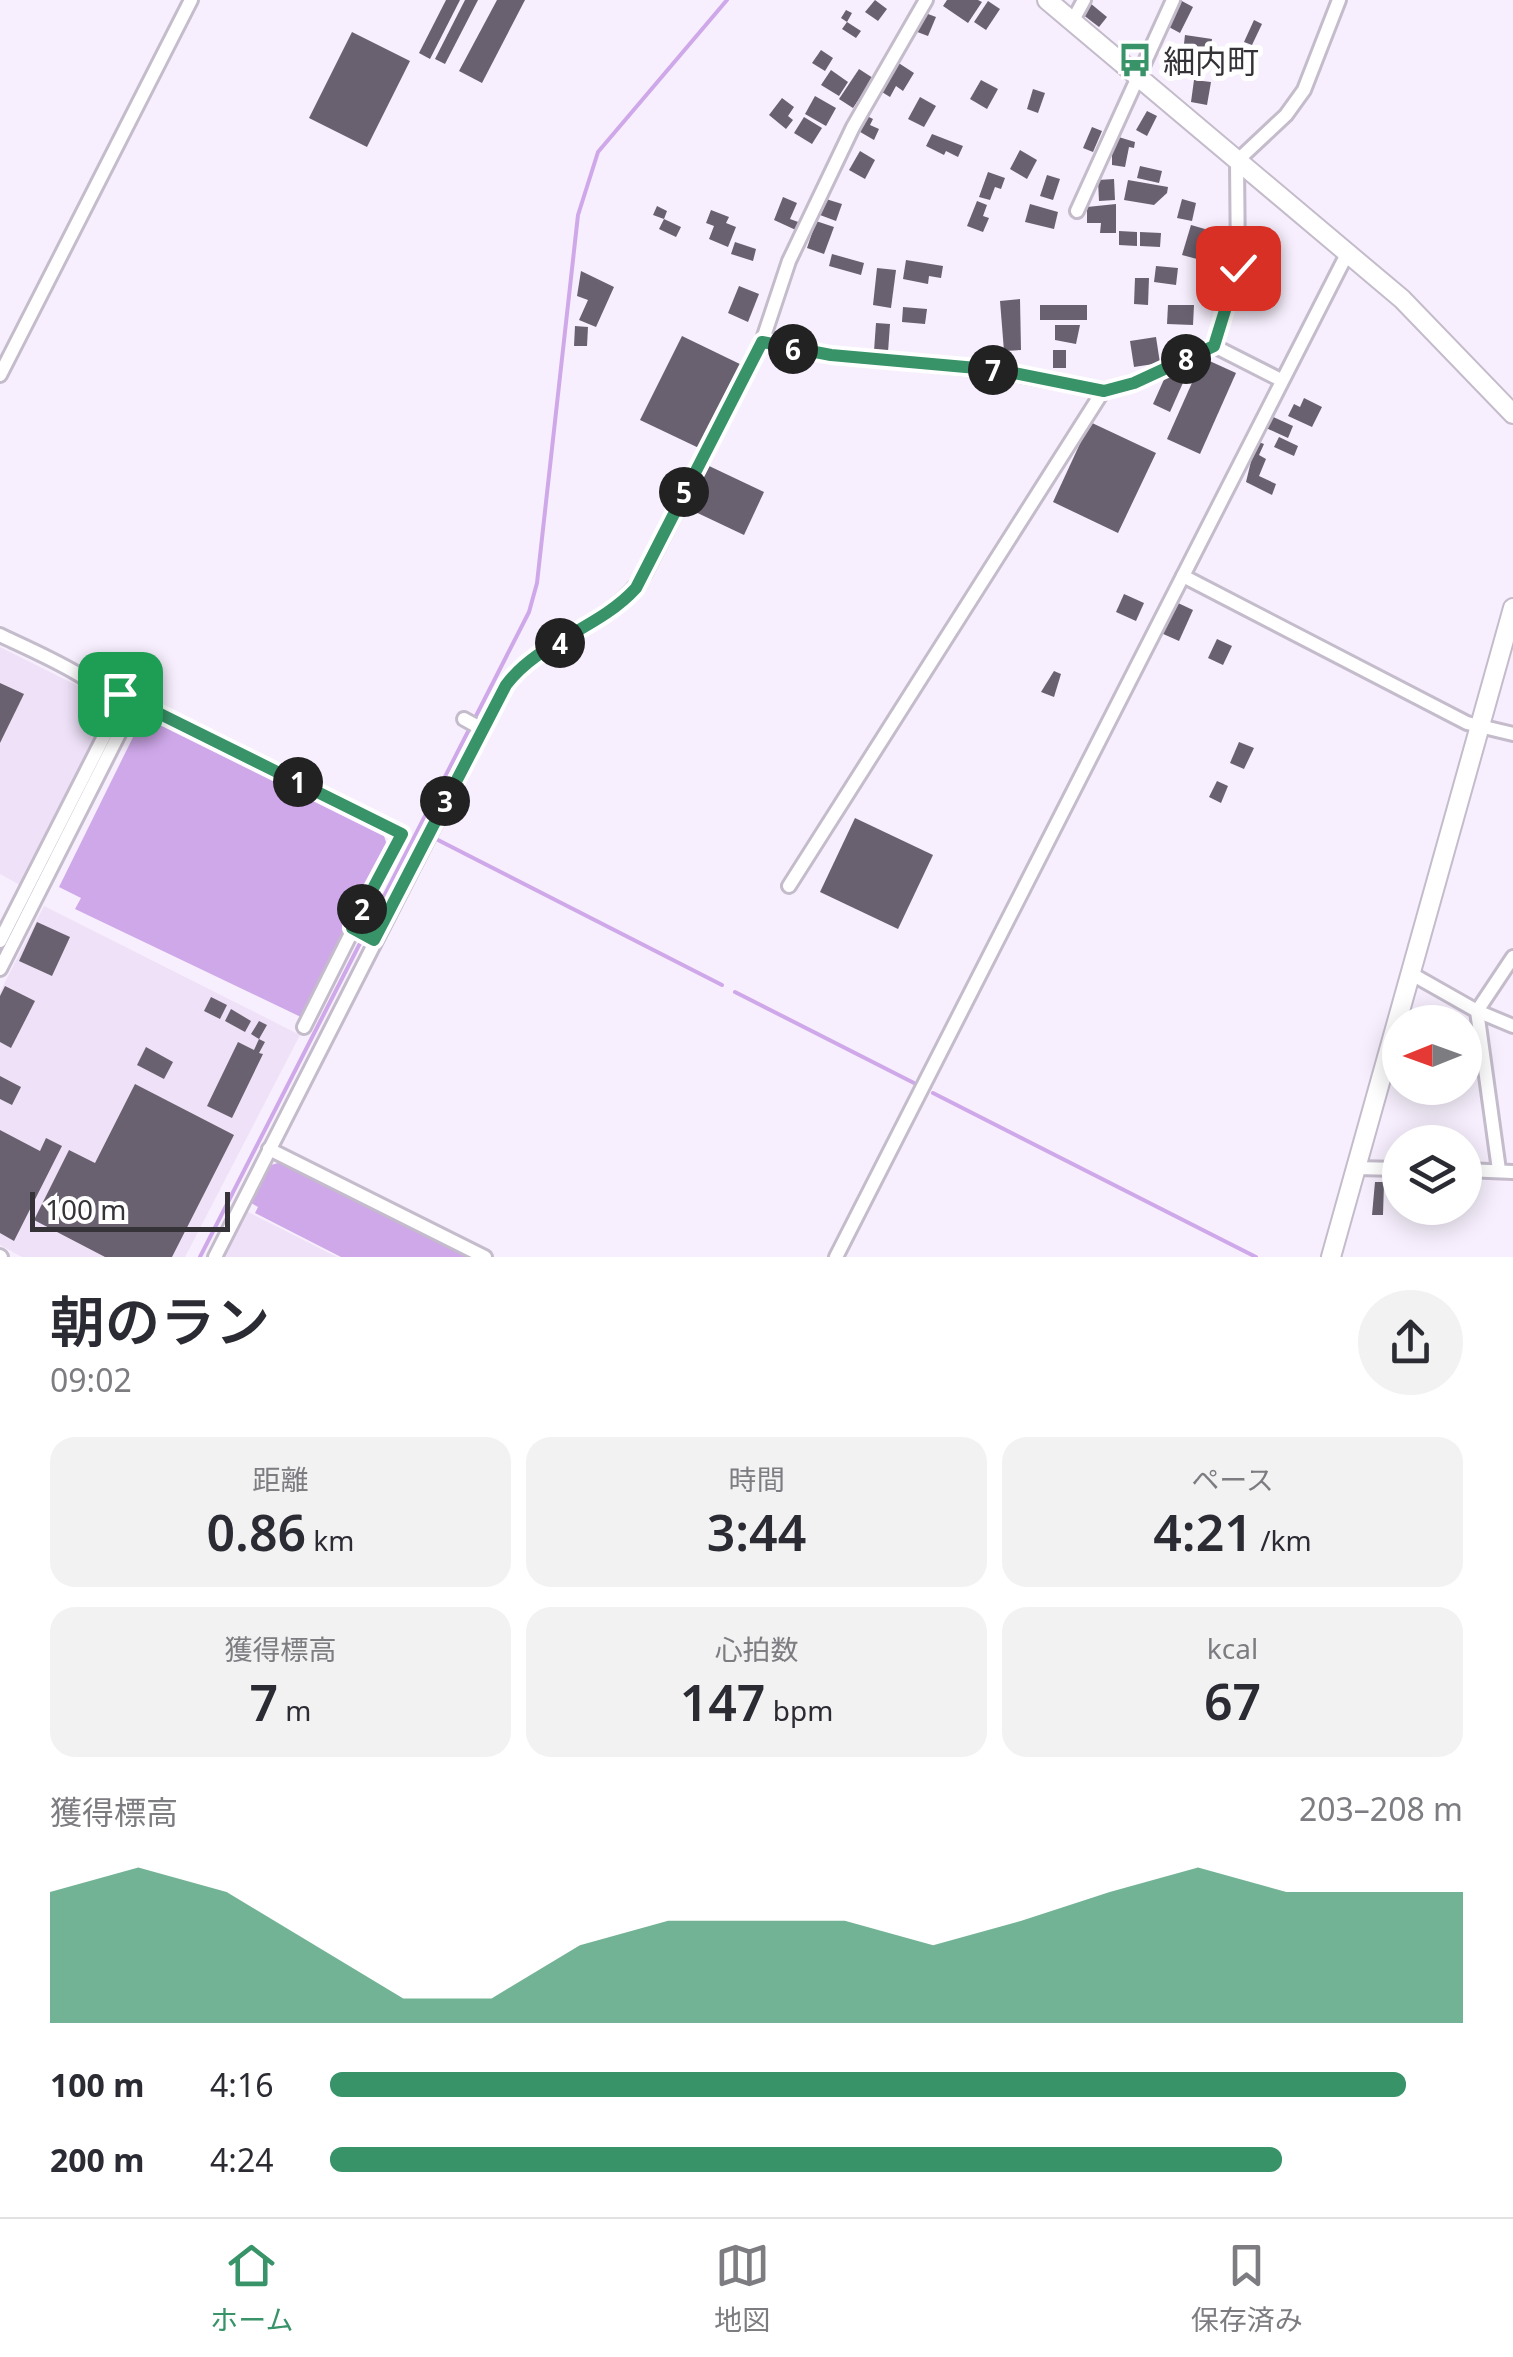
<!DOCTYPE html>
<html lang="ja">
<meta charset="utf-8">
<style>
:root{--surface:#fff;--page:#f2f2f3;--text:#2b2b33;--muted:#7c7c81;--line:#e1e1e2;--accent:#389369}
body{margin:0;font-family:"Noto Sans","Noto Sans JP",sans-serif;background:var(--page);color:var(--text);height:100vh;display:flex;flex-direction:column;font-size:38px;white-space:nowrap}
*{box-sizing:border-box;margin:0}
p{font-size:32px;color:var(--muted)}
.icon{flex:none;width:55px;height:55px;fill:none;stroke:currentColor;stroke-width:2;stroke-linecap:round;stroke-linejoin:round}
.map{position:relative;height:1257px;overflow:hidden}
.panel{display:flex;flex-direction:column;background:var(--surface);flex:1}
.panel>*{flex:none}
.needle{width:65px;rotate:269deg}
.tools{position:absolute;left:1382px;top:1005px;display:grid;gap:20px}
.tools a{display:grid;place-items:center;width:100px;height:100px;border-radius:50%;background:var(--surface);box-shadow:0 5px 25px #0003;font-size:50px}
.scale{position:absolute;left:30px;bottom:25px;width:200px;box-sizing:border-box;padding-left:10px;border:5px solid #353238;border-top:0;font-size:28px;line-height:35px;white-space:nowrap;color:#353238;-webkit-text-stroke:8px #fff;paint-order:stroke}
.pin{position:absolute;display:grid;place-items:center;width:85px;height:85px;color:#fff;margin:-42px;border-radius:20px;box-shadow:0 5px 15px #0006}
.km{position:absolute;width:50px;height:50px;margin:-25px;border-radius:50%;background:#222;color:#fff;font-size:28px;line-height:50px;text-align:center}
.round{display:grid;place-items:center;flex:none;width:105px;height:105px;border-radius:52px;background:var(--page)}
.head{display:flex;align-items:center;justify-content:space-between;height:170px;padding:0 50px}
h1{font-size:55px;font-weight:600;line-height:75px}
.metrics{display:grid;grid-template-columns:repeat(3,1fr);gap:15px;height:170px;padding:10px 50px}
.metrics div{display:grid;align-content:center;border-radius:25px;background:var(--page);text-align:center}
.metrics b{font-size:50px;font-weight:600}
.metrics small{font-size:28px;font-weight:400}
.metrics p{font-size:28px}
.chart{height:280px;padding:20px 50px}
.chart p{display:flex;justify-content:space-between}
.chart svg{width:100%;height:180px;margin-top:10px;fill:var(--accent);opacity:.7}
ul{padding:0 50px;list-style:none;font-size:32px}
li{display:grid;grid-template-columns:160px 120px 1fr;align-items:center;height:75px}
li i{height:25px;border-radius:12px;background:var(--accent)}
.dock{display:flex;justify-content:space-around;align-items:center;height:140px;border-top:2px solid var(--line);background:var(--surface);font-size:28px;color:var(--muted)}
.dock a{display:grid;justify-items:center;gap:5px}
.dock .active{color:var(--accent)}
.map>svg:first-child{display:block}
.built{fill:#eee1f8}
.water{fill:#cfa8ea}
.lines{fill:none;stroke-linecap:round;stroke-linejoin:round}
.stream{stroke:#cfa8ea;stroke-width:4}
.building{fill:#69616f}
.minor-casing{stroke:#c4bbcb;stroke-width:18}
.major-casing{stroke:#c4bbcb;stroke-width:22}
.minor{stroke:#fff;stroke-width:12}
.major{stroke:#fff;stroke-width:18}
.route-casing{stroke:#fff;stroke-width:20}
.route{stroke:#389369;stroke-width:12}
.labels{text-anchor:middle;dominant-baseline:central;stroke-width:10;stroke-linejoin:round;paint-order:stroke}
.poi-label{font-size:32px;fill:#353238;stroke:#fff;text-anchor:start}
</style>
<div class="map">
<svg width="1513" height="1257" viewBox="0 0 1513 1257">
<rect width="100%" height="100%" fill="#f7effd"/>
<g class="built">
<polygon points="0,647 100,697 107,713 20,885 0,874"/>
<polygon points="44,906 300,1035 185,1257 22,1257 0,1245 0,992"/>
<polygon points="246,1211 337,1257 223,1257"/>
</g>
<g class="water">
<polygon points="155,719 382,830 388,848 303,1018 75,909 81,898 59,887 140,723"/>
<polygon points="281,1162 469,1257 341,1257 255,1213 258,1207 251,1203 271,1165"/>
</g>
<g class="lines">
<g class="stream">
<polyline points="438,840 722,985"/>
<polyline points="735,992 914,1083"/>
<polyline points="933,1093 1256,1257"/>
<polyline points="200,1257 529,612 537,583 578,215 598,152 727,0"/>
</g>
</g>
<g class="building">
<polygon points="446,0 460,0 430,59 419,53"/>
<polygon points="465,0 478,0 445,64 435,59"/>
<polygon points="497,0 525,0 482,83 459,71"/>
<polygon points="875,0 887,9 878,21 865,12"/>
<polygon points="947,0 978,0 982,2 968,23 943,6"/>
<polygon points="1180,0 1193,7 1180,33 1167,26"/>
<polygon points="988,1 1000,9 986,30 974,22"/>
<polygon points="1090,3 1107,17 1099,27 1082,14"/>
<polygon points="846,10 852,13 847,22 861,31 856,38 842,29 847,22 841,18"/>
<polygon points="920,11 936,17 928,36 912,30"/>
<polygon points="1254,20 1262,24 1252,45 1244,42"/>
<polygon points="352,32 410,61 367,147 309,118"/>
<polygon points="1185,35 1212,39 1210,56 1183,52"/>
<polygon points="821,50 833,58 825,71 812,63"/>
<polygon points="894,60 914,73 903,91 896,86 890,97 877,89"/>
<polygon points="859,69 873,78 853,108 839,99"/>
<polygon points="831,70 848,82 839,96 821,85"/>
<polygon points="981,80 998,89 987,109 970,99"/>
<polygon points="1194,80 1211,82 1207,105 1191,102"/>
<polygon points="1033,89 1045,93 1038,113 1027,109"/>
<polygon points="815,96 836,108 826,126 805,114"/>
<polygon points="920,97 936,106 924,127 908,119"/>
<polygon points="782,98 794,107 788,116 793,120 786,129 769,115"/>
<polygon points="1147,111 1157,116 1147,136 1136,130"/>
<polygon points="863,114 873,119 870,125 879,129 874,140 855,129"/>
<polygon points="804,117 822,128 812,144 794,133"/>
<polygon points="1092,127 1102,131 1093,152 1083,148"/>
<polygon points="932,134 963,146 958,157 946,151 944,155 926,146"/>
<polygon points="1112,135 1135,142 1134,148 1129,147 1125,167 1112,165"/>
<polygon points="1020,150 1037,160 1027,179 1010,169"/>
<polygon points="860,151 875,160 865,179 849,170"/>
<polygon points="1140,166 1162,171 1159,183 1137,178"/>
<polygon points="988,172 1005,178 1001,189 995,187 990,200 979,197"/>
<polygon points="1047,175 1060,179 1053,200 1040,196"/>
<polygon points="1114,179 1115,200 1099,201 1098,180"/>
<polygon points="1128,180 1168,187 1167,193 1154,205 1124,200"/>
<polygon points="783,197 797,203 790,219 801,223 798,231 774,220"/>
<polygon points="826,199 842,204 836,221 820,215"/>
<polygon points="1182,199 1196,203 1192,221 1177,218"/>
<polygon points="977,201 987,205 983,216 989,218 983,232 967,226"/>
<polygon points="1030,204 1058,212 1054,229 1025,222"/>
<polygon points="1116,204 1116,233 1100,233 1101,223 1087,223 1087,207"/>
<polygon points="657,206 667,211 664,219 681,227 676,237 659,229 664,219 653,215"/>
<polygon points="711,210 729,217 726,223 736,227 728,247 709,239 714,226 706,223"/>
<polygon points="816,221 834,227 824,254 807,248"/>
<polygon points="1191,225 1205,229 1197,259 1182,255"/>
<polygon points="1119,231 1137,232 1137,246 1119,245"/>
<polygon points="1140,232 1161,233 1160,247 1140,246"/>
<polygon points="735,242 756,249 753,261 731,254"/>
<polygon points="832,254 864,263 861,275 829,266"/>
<polygon points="906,260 943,266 941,278 929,276 928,284 903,279"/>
<polygon points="1156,266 1178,268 1176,285 1154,282"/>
<polygon points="877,268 896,270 891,308 873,305"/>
<polygon points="581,271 614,287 596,327 579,320 588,300 577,296"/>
<polygon points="1135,278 1149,278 1148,305 1134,304"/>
<polygon points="739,286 759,294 748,322 728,313"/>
<polygon points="1020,299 1021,350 1004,351 1000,301"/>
<rect x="1040" y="305" width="47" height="15"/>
<polygon points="1168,305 1194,305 1193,325 1167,324"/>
<polygon points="903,307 927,309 925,324 902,322"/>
<polygon points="876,323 890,324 888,352 874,351"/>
<polygon points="1055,325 1080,325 1076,344 1055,340"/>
<polygon points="575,326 588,327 587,346 574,346"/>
<polygon points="682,336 744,366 701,449 640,420"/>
<polygon points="1156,337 1160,363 1134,367 1130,341"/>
<rect x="1053" y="350" width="13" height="18"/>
<polygon points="1203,358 1236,373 1200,454 1167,439"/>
<polygon points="1176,373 1186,376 1170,412 1153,404 1166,375"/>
<polygon points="1304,398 1322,407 1312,427 1288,416 1294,404 1300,407"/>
<polygon points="1269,415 1293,426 1288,438 1264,427"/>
<polygon points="1090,422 1156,453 1118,533 1053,502"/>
<polygon points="1279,437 1298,446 1294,456 1274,447"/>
<polygon points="1256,441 1264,444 1259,455 1266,459 1259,476 1276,484 1272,495 1246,482"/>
<polygon points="707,465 764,492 744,535 687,508"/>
<polygon points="1124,594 1144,603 1136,621 1116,612"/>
<polygon points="1178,603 1193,610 1179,641 1161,633"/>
<polygon points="1217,639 1232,646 1223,665 1208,658"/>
<polygon points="1054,671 1061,674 1054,697 1041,692"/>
<polygon points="0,683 24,694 0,743"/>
<polygon points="1239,742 1254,748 1244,769 1230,763"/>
<polygon points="1217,781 1228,786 1221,803 1209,797"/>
<polygon points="855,818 933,855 898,929 820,892"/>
<polygon points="37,922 70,937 52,976 19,961"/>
<polygon points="5,986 35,1001 11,1048 0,1042 0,996"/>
<polygon points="211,997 227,1005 220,1019 204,1011"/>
<polygon points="231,1009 251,1021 245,1032 225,1021"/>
<polygon points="259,1021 267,1025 259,1039 265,1042 259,1053 263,1054 232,1118 207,1106 238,1042 254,1050 259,1039 251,1034"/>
<polygon points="146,1047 173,1062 164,1079 137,1065"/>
<polygon points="0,1076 21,1087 12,1105 0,1099"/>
<polygon points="135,1084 234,1135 172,1257 105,1257 34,1220 69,1150 95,1163"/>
<polygon points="0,1130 40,1151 46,1138 62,1146 14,1241 0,1233"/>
<polygon points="1375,1182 1384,1182 1383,1215 1372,1215"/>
</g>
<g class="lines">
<g class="minor-casing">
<g id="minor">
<polyline points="1072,22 1084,0"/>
<polyline points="1077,211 1173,0"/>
<polyline points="762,342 831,355 999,371 1103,391 1134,383 1214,346 1238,268 1237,161 1286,115 1304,90 1339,0"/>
<polyline points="1214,346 1281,380"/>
<polyline points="0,375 191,0"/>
<polyline points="1183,576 1467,723 1513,734"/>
<path d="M 0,635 C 26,648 112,683 117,711 L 0,941"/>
<polyline points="126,703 138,703 401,834 304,1027"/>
<polyline points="464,719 482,729"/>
<polyline points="789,886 1103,391"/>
<polyline points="0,969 123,726 128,712 122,697"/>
<polyline points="1410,973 1477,1011 1513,1026"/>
<polyline points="269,1149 485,1257"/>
<polyline points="1355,1168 1400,1169"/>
<polyline points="1465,1170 1513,1172"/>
<polyline points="1499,1170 1477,1011 1513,957"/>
<polyline points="0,1256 1,1257"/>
<path d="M 215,1257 L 506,685 C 543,636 612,627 645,573 L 762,342 L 789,261 L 853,127 L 926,0"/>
<polyline points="836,1257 1347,254"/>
</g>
</g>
<g class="major-casing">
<g id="major">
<polyline points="1047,0 1402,299 1513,414"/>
<polyline points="1331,1257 1513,608"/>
</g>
</g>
<use href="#minor" class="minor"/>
<use href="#major" class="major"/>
</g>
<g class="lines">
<g class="route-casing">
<path id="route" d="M 120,694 L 126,703 L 138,703 L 402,834 L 352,928 L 374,940 L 506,685 C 539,641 599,629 636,588 L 762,342 L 831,355 L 999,370 L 1104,391 L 1134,383 L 1214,346 L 1238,268"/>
</g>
<use href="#route" class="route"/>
</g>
<defs>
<g id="bus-bare" transform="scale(2.7)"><path d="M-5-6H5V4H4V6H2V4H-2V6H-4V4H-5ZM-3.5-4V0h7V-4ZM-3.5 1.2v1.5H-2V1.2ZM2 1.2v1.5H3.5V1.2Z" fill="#389369" stroke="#fff" stroke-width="2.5" paint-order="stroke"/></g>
</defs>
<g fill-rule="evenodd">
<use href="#bus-bare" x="1135" y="60"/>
</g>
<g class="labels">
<g class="poi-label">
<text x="1163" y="60">細内町</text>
</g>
</g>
</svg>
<div class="tools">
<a><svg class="needle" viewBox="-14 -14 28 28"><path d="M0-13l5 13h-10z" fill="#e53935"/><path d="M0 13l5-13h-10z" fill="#7c7c81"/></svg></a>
<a><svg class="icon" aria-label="layers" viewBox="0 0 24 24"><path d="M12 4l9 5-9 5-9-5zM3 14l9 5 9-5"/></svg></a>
</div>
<div class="scale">100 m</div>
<div class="pin" style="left:120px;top:694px;background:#1e9e55"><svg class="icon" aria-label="arrive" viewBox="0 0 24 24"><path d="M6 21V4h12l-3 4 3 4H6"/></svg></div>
<div class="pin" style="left:1238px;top:268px;background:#d93025"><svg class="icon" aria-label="check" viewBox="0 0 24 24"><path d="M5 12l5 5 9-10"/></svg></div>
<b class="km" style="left:298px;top:782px">1</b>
<b class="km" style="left:362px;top:909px">2</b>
<b class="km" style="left:445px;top:801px">3</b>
<b class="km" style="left:560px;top:643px">4</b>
<b class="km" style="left:684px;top:492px">5</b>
<b class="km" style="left:793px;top:349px">6</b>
<b class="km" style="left:993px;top:370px">7</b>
<b class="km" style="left:1186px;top:359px">8</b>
</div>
<section class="panel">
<div class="head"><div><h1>朝のラン</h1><p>09:02</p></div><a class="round"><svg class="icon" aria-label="share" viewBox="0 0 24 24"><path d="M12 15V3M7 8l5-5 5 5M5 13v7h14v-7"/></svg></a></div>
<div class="metrics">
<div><p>距離</p><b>0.86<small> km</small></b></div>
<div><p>時間</p><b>3:44</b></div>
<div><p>ペース</p><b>4:21<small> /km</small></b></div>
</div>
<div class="metrics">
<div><p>獲得標高</p><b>7<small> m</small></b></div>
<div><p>心拍数</p><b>147<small> bpm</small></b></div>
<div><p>kcal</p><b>67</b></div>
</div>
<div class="chart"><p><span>獲得標高</span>203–208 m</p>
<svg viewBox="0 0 160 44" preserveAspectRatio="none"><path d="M0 44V12L10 6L20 12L30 25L40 38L50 38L60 25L70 19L80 19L90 19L100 25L110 19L120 12L130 6L140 12L150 12L160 12V44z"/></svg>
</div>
<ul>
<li><b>100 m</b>4:16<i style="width:95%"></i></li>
<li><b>200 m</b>4:24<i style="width:84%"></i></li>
</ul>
</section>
<nav class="dock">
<a class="active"><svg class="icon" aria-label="home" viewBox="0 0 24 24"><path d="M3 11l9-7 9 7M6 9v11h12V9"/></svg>ホーム</a>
<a><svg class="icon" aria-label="map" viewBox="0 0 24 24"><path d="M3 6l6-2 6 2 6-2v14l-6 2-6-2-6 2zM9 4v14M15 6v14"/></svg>地図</a>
<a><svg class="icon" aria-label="saved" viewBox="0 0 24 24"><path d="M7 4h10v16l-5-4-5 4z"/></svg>保存済み</a>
</nav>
